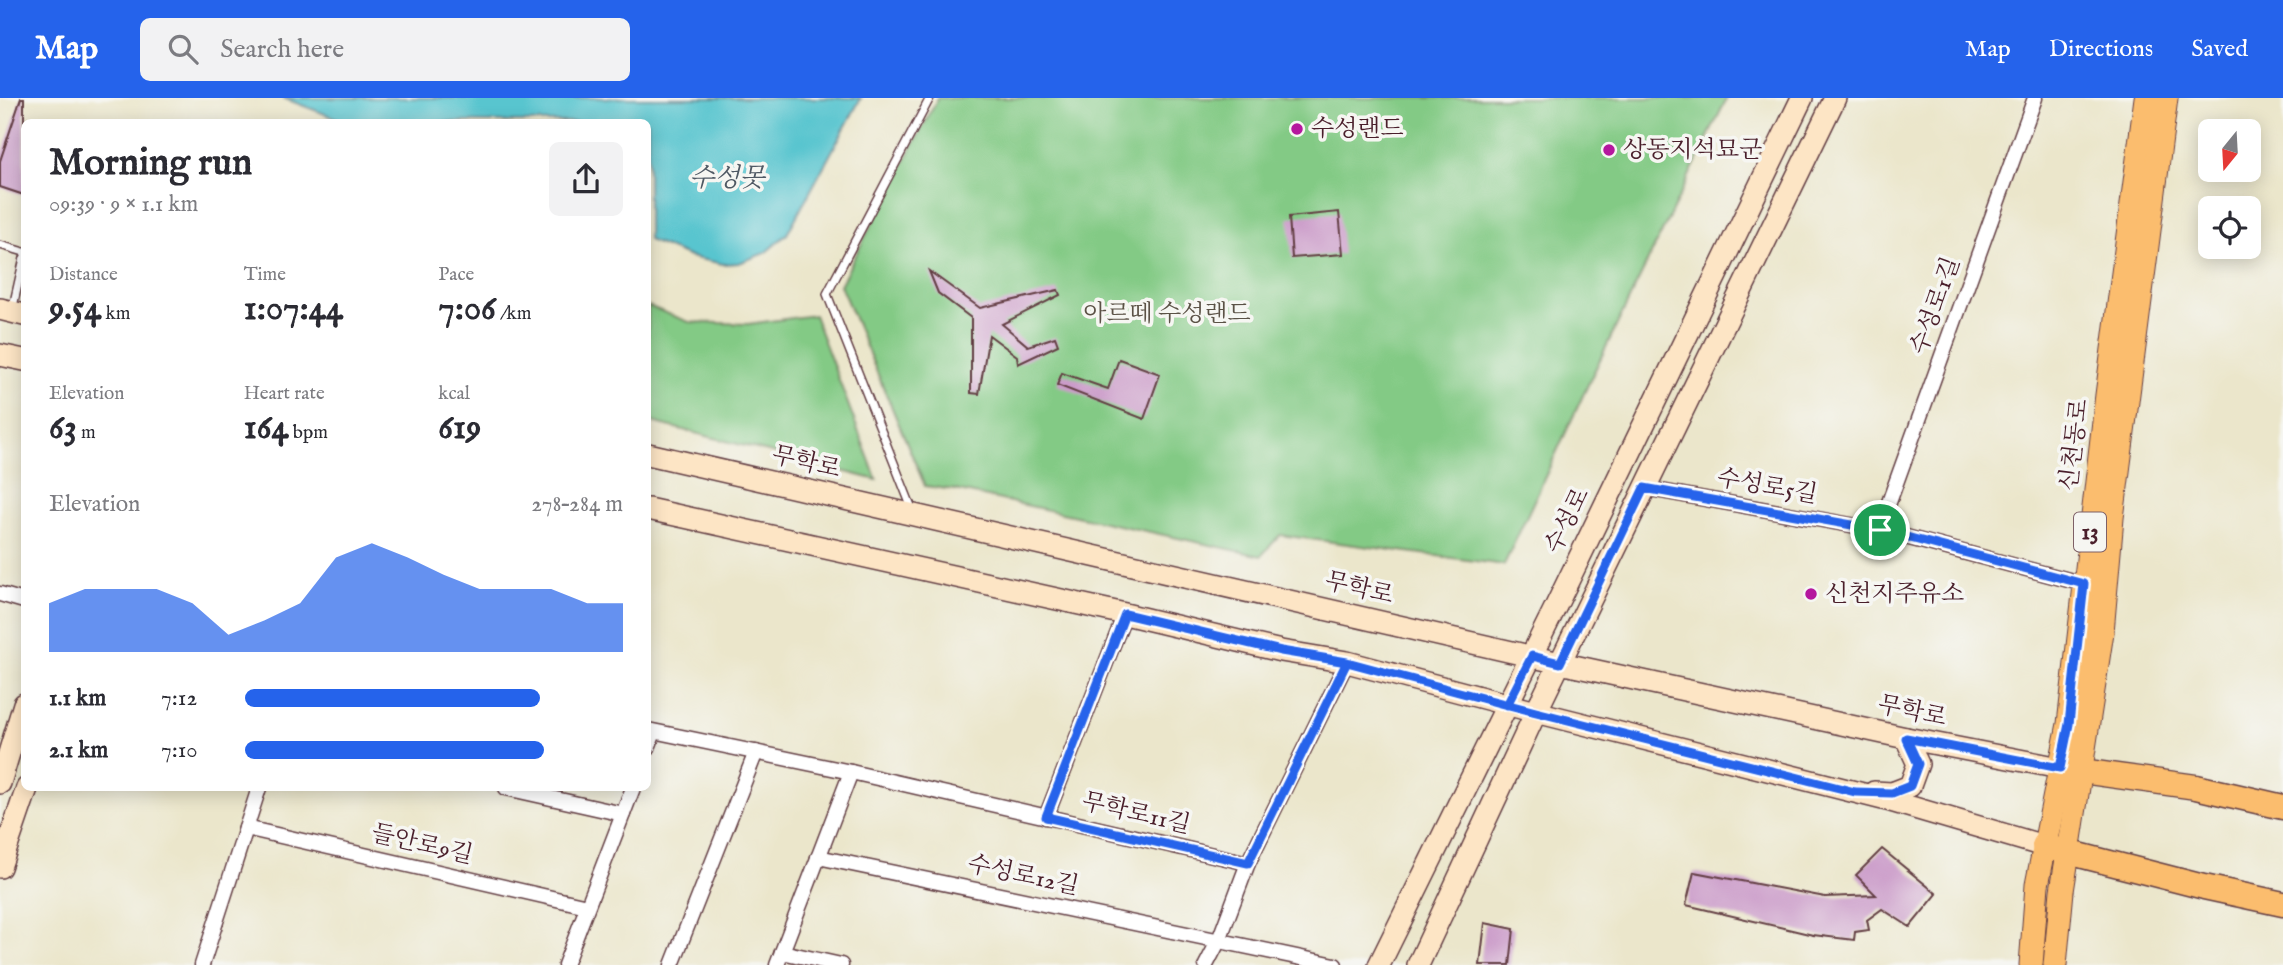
<!DOCTYPE html>
<meta charset="utf-8">
<style>
:root{--surface:#fff;--page:#f2f2f3;--text:#2b2b33;--muted:#7c7c81;--accent:#2563eb}
body{margin:0;font-family:"IM FELL English","Noto Serif KR",serif;background:var(--page);color:var(--text);height:100vh;display:flex;flex-direction:column;font-size:26px;white-space:nowrap}
*{box-sizing:border-box;margin:0}
p{font-size:23px;color:var(--muted)}
.icon{flex:none;width:38px;height:38px;fill:none;stroke:currentColor;stroke-width:2;stroke-linecap:round;stroke-linejoin:round}
.map{position:relative;flex:1;overflow:hidden}
.panel{position:absolute;left:21px;top:21px;width:630px;height:672px;display:flex;flex-direction:column;background:var(--surface);border-radius:10px;box-shadow:0 4px 18px #0003}
.panel>*{flex:none}
.needle{width:46px;rotate:198deg}
.buttons{position:absolute;left:2198px;top:21px;display:grid;gap:14px}
.buttons a{display:grid;place-items:center;width:63px;height:63px;border-radius:10px;background:var(--surface);box-shadow:0 4px 18px #0003;font-size:35px}
.pin{position:absolute;display:grid;place-items:center;width:60px;height:60px;color:#fff;margin:-30px;border:4px solid #fff;border-radius:50%;box-shadow:0 2px 7px #0007}
.round{display:grid;place-items:center;flex:none;width:74px;height:74px;border-radius:10px;background:var(--page)}
.head{display:flex;align-items:center;justify-content:space-between;height:119px;padding:0 28px}
h1{font-size:38px;font-weight:700;line-height:52px}
.metrics{display:grid;grid-template-columns:repeat(3,1fr);gap:10px;height:119px;padding:7px 28px}
.metrics div{display:grid;align-content:center}
.metrics b{font-size:35px;font-weight:700}
.metrics small{font-size:19px;font-weight:400}
.metrics p{font-size:19px}
.chart{height:196px;padding:14px 28px}
.chart p{display:flex;justify-content:space-between}
.chart svg{width:100%;height:126px;margin-top:7px;fill:var(--accent);opacity:.7}
ul{padding:0 28px;list-style:none;font-size:23px}
li{display:grid;grid-template-columns:112px 84px 1fr;align-items:center;height:52px}
li i{height:18px;border-radius:9px;background:var(--accent)}
header{display:flex;align-items:center;gap:42px;box-sizing:border-box;height:98px;padding:0 35px;background:var(--accent);color:#fff}
header strong{font-size:33px}
nav{display:flex;gap:38px;margin-inline-start:auto;font-size:24px}
.search{width:490px;height:63px;background:var(--page);display:flex;align-items:center;gap:18px;box-sizing:border-box;padding:0 24px;border-radius:10px;color:var(--muted);font-size:26px}
.map>svg:first-child{display:block}
.green{fill:#83ca85;stroke:#667458;stroke-width:2}
.water{fill:#58c5cf;stroke:#51727d;stroke-width:2}
.building{fill:#cb9bc9}
.lines{fill:none;stroke-linecap:round;stroke-linejoin:round}
.service-casing{stroke:#623d43;stroke-width:10}
.minor-casing{stroke:#623d43;stroke-width:17}
.secondary-casing{stroke:#623d43;stroke-width:24}
.primary-casing{stroke:#623d43;stroke-width:25}
.trunk-casing{stroke:#623d43;stroke-width:27}
.service{stroke:#fff;stroke-width:7}
.minor{stroke:#fff;stroke-width:14}
.secondary{stroke:#fde5c5;stroke-width:21}
.primary{stroke:#fbbd6e;stroke-width:23}
.trunk{stroke:#fbbd6e;stroke-width:24}
.route-casing{stroke:#fff;stroke-width:14}
.route{stroke:#2563eb;stroke-width:9}
.poi-dot{fill:#b5179e;stroke:#f6f6f2;stroke-width:2.5}
.labels{text-anchor:middle;dominant-baseline:central;stroke-width:7;stroke-linejoin:round;paint-order:stroke}
.shield{fill:#f6f6f2;stroke:#7e6067;stroke-width:2}
.shield-label{font-size:23px;font-weight:bold;fill:#4a1f2b}
.poi-label{font-size:24px;fill:#4a1f2b;stroke:#f6f6f2;text-anchor:start}
.street-label{font-size:24px;fill:#4a1f2b;stroke:#f6f6f2}
.park-label{font-size:24px;fill:#5b5246;stroke:#f6f6f2}
.water-label{font-size:26px;font-style:italic;fill:#4f5964;stroke:#f6f6f2}
</style>
<header>
<strong>Map</strong>
<div class="search"><svg class="icon" aria-label="search" viewBox="0 0 24 24"><circle cx="10" cy="10" r="6"/><path d="M15 15l6 6"/></svg>Search here</div>
<nav><a>Map</a><a>Directions</a><a>Saved</a></nav>
</header>
<div class="map">
<svg width="2283" height="867" viewBox="0 0 2283 867">
<rect width="100%" height="100%" fill="#f6f6f2"/>
<filter id="ink" filterUnits="userSpaceOnUse"><feTurbulence type="fractalNoise" baseFrequency=".0143" numOctaves="2"/><feDisplacementMap in="SourceGraphic" scale="14" xChannelSelector="R" yChannelSelector="G"/><feConvolveMatrix kernelMatrix="1 2 1 2 8 2 1 2 1" color-interpolation-filters="sRGB"/></filter>
<filter id="wash" filterUnits="userSpaceOnUse"><feTurbulence type="fractalNoise" baseFrequency=".00686" numOctaves="4" result="noise"/><feDisplacementMap in="SourceGraphic" scale="28" xChannelSelector="R" yChannelSelector="G"/><feGaussianBlur stdDeviation="1.57" result="paint"/><feColorMatrix in="noise" values="0 0 0 0 0 0 0 0 0 0 0 0 0 0 0 0 0 1.4 0 .05"/><feComposite in="paint" operator="in"/></filter>
<g filter="url(#wash)">
<rect width="100%" height="100%" fill="#ebe6cb"/>
<g class="green">
<polygon points="938,0 1727,0 1592,278 1504,467 1280,437 1261,458 955,392 925,388 840,187"/>
<polygon points="648,208 689,224 748,226 814,217 877,382 648,323"/>
</g>
<polygon class="water" points="283,0 861,0 787,136 765,155 739,165 723,166 690,159 648,142 648,24 346,24"/>
<g id="blocks">
<g class="building">
<polygon points="21,0 24,0 24,97 0,89 0,63"/>
<polygon points="1339,114 1343,156 1292,160 1289,119"/>
<polygon points="929,173 980,210 1058,192 1060,197 1002,226 1028,248 1055,239 1058,247 1018,266 1017,258 989,237 979,296 971,295 971,220 938,195"/>
<polygon points="1119,261 1160,276 1144,321 1057,287 1062,275 1108,291"/>
<polygon points="1882,751 1937,796 1910,829 1882,811 1867,822 1869,832 1855,834 1854,842 1813,837 1686,807 1694,774 1825,799 1876,797 1856,777"/>
<polygon points="1485,825 1514,831 1510,867 1480,867"/>
</g>
</g>
</g>
<g filter="url(#ink)">
<use href="#blocks" fill-opacity="0" stroke="#623d43" stroke-width="2"/>
<g class="lines">
<g class="service-casing">
<g id="service">
<polyline points="0,147 24,154"/>
<polyline points="12,213 24,160"/>
<polyline points="913,413 827,196 930,0"/>
</g>
</g>
<g class="minor-casing">
<g id="minor">
<polyline points="1644,390 1879,432 2084,486"/>
<polyline points="1879,432 2035,0"/>
<polyline points="0,496 24,503"/>
<polyline points="648,632 851,674 1248,765"/>
<polyline points="648,650 654,634"/>
<polyline points="506,690 623,716"/>
<polyline points="1046,719 1125,516"/>
<polyline points="246,730 587,808"/>
<polyline points="818,759 1335,867"/>
<polyline points="782,854 841,867"/>
<polyline points="202,867 259,690"/>
<polyline points="565,867 633,690"/>
<polyline points="672,867 756,654"/>
<polyline points="777,867 851,674"/>
<polyline points="1206,867 1219,842 1248,765 1347,564"/>
</g>
</g>
<g class="secondary-casing">
<g id="secondary">
<polyline points="0,211 24,217"/>
<polyline points="0,257 24,262"/>
<polyline points="648,356 1560,565 1906,640 2060,670"/>
<polyline points="648,411 1125,516 1281,553 1347,564 1536,614 1887,702 2044,748"/>
<polyline points="0,685 24,606"/>
<polyline points="1874,694 1892,695 1910,688 1918,666 1906,640"/>
<polyline points="0,769 27,690"/>
<polyline points="1379,867 1555,510 1802,0"/>
<polyline points="1418,867 1536,614 1835,0"/>
</g>
</g>
<g class="primary-casing">
<g id="primary">
<polyline points="2031,867 2037,787 2069,626 2107,297 2146,0"/>
<polyline points="2055,867 2062,793 2102,534 2112,420 2166,0"/>
</g>
</g>
<g class="trunk-casing">
<g id="trunk">
<polyline points="2060,670 2196,689 2283,709"/>
<polyline points="2044,748 2204,789 2283,806"/>
</g>
</g>
<use href="#service" class="service"/>
<use href="#minor" class="minor"/>
<use href="#secondary" class="secondary"/>
<use href="#primary" class="primary"/>
<use href="#trunk" class="trunk"/>
</g>
</g>
<g class="lines" filter="url(#ink)">
<g class="route-casing">
<path id="route" d="M 1880,432 L 1644,390 L 1560,565 L 1532,558 L 1507,607 L 1347,564 L 1281,553 L 1125,516 L 1046,719 L 1248,765 L 1347,564 C 1410,581 1473,598 1536,614 L 1855,694 L 1892,695 L 1910,688 L 1918,666 L 1906,640 L 2060,670 L 2069,626 L 2084,486 L 1880,432"/>
</g>
<use href="#route" class="route"/>
</g>
<g class="poi-dot">
<circle cx="1297" cy="31" r="7"/>
<circle cx="1609" cy="52" r="7"/>
<circle cx="1811" cy="496" r="7"/>
</g>
<g class="labels">
<rect class="shield" x="2074" y="414.5" width="32" height="39" rx="5"/>
<g class="shield-label">
<text x="2090" y="434">13</text>
</g>
<g class="poi-label">
<text x="1311" y="31">수성랜드</text>
<text x="1623" y="52">상동지석묘군</text>
<text x="1825" y="496">신천지주유소</text>
</g>
<g class="street-label">
<text transform="translate(1936 208) rotate(-70)">수성로1길</text>
<text transform="translate(2075 347) rotate(-83)">신천동로</text>
<text transform="translate(806 365) rotate(13)">무학로</text>
<text transform="translate(1767 389) rotate(10)">수성로5길</text>
<text transform="translate(1568 423) rotate(-64)">수성로</text>
<text transform="translate(1359 491) rotate(13)">무학로</text>
<text transform="translate(1912 614) rotate(12)">무학로</text>
<text transform="translate(1136 716) rotate(13)">무학로11길</text>
<text transform="translate(422 747) rotate(13)">들안로9길</text>
<text transform="translate(1023 778) rotate(12)">수성로12길</text>
</g>
<g class="park-label">
<text x="1167" y="216">아르떼 수성랜드</text>
</g>
<g class="water-label">
<text x="727" y="80">수성못</text>
</g>
</g>
</svg>
<div class="buttons">
<a><svg class="needle" viewBox="-14 -14 28 28"><path d="M0-13l5 13h-10z" fill="#e53935"/><path d="M0 13l5-13h-10z" fill="#7c7c81"/></svg></a>
<a><svg class="icon" aria-label="locate" viewBox="0 0 24 24"><circle cx="12" cy="12" r="6"/><path d="M12 2v4M12 18v4M2 12h4M18 12h4"/></svg></a>
</div>
<div class="pin" style="left:1880px;top:432px;background:#1e9e55"><svg class="icon" aria-label="arrive" viewBox="0 0 24 24"><path d="M6 21V4h12l-3 4 3 4H6"/></svg></div>
<section class="panel">
<div class="head"><div><h1>Morning run</h1><p>09:39 · 9 × 1.1 km</p></div><a class="round"><svg class="icon" aria-label="share" viewBox="0 0 24 24"><path d="M12 15V3M7 8l5-5 5 5M5 13v7h14v-7"/></svg></a></div>
<div class="metrics">
<div><p>Distance</p><b>9.54<small> km</small></b></div>
<div><p>Time</p><b>1:07:44</b></div>
<div><p>Pace</p><b>7:06<small> /km</small></b></div>
</div>
<div class="metrics">
<div><p>Elevation</p><b>63<small> m</small></b></div>
<div><p>Heart rate</p><b>164<small> bpm</small></b></div>
<div><p>kcal</p><b>619</b></div>
</div>
<div class="chart"><p><span>Elevation</span>278–284 m</p>
<svg viewBox="0 0 160 44" preserveAspectRatio="none"><path d="M0 44V27L10 22L20 22L30 22L40 27L50 38L60 33L70 27L80 11L90 6L100 11L110 17L120 22L130 22L140 22L150 27L160 27V44z"/></svg>
</div>
<ul>
<li><b>1.1 km</b>7:12<i style="width:78%"></i></li>
<li><b>2.1 km</b>7:10<i style="width:79%"></i></li>
</ul>
</section>
</div>
